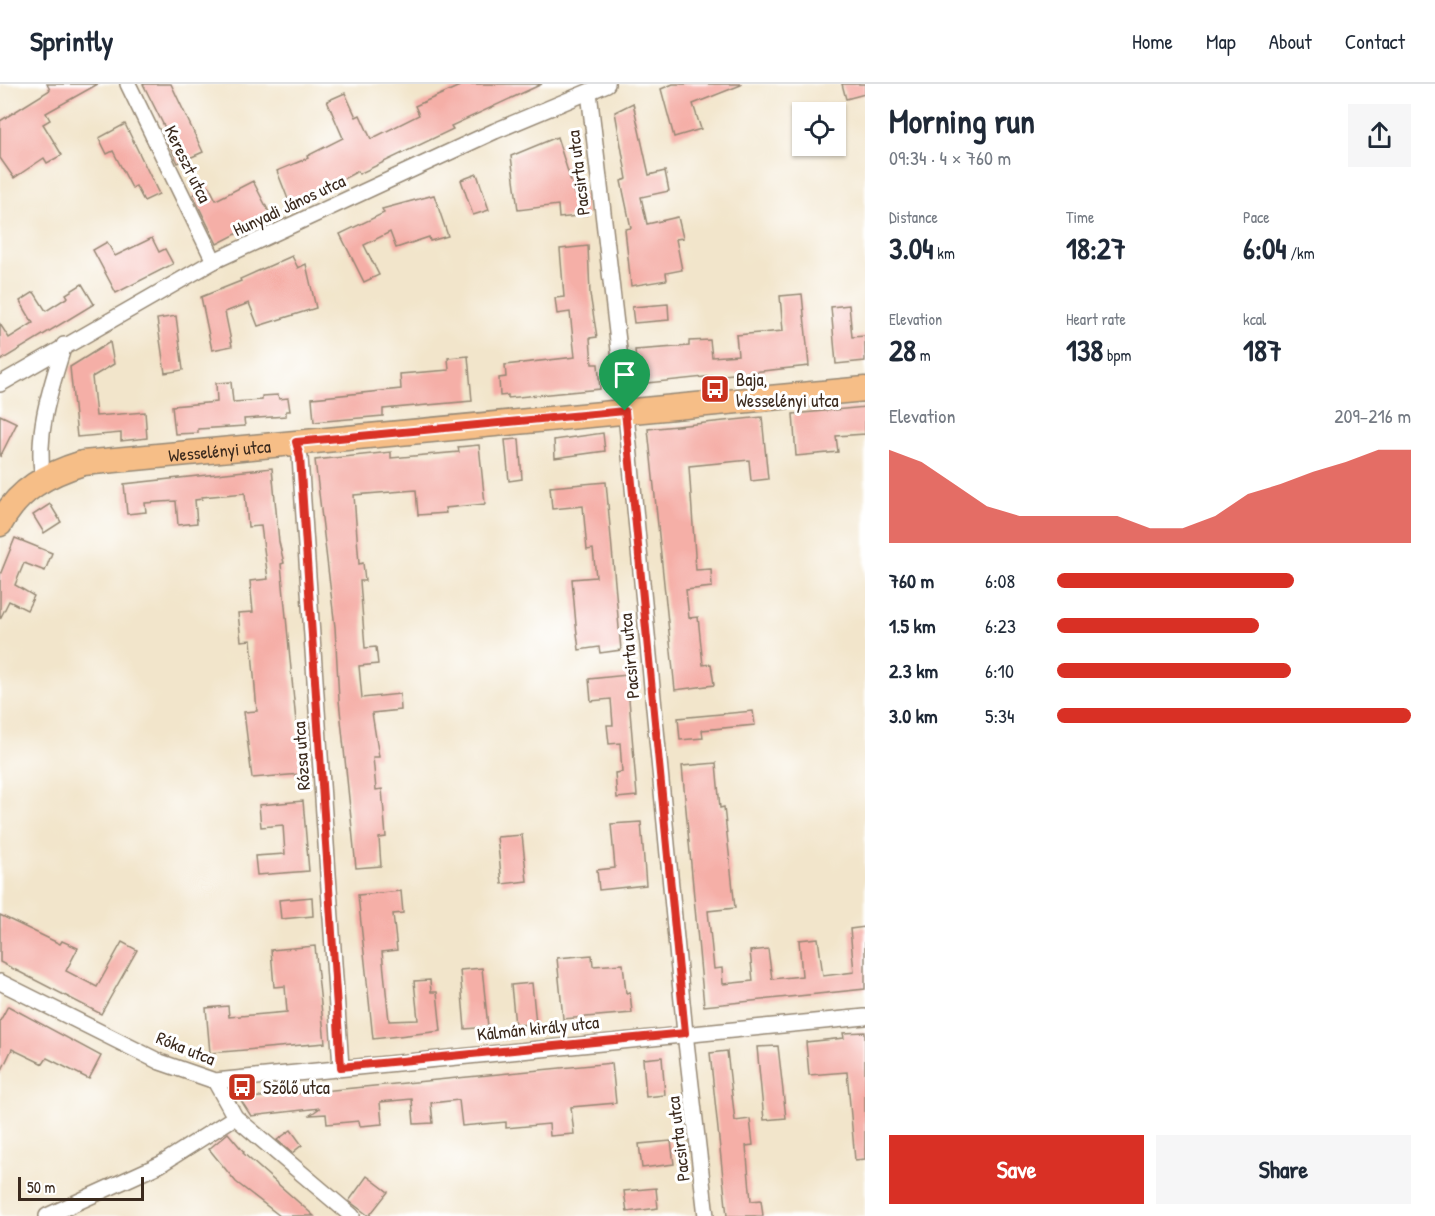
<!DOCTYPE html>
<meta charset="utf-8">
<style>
:root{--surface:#fff;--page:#f6f6f7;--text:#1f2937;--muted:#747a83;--line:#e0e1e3;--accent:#d93025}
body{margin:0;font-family:"Patrick Hand",sans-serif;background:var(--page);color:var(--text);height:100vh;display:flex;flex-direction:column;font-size:22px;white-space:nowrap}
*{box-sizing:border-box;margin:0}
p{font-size:20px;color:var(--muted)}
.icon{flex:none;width:33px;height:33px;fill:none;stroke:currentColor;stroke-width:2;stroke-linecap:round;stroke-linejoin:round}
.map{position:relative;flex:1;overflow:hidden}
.drawer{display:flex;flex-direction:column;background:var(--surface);width:570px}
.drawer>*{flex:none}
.tools{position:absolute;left:792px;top:18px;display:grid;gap:12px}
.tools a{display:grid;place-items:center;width:54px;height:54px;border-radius:0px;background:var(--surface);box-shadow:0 2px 4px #0004;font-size:30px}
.scale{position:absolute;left:18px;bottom:15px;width:126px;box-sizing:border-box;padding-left:6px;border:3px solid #3b2a1e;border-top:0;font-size:16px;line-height:21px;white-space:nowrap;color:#3b2a1e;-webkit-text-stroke:4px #fff;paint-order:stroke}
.pin{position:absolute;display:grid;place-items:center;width:51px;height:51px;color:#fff;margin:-62px -26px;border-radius:50% 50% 50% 0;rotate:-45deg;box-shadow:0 0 6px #0007}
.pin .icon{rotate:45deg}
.round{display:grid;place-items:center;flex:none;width:63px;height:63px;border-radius:0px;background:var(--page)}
.summary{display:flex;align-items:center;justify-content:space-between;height:102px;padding:0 24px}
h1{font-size:33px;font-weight:700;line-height:45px}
.stats{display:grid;grid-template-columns:repeat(3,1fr);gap:9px;height:102px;padding:6px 24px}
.stats div{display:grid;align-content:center}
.stats b{font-size:30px;font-weight:700}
.stats small{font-size:16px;font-weight:400}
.stats p{font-size:16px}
.chart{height:168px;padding:12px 24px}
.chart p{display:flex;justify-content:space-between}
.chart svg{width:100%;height:108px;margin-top:6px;fill:var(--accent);opacity:.7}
.cta{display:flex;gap:12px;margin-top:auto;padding:12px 24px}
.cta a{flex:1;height:69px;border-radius:0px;background:var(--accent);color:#fff;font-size:24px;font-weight:700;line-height:69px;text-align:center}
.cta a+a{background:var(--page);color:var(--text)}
ul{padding:0 24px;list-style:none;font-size:20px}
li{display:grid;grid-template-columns:96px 72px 1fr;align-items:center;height:45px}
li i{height:15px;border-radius:8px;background:var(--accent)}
header{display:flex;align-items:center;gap:36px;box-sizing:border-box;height:84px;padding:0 30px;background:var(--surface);border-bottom:2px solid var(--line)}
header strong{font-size:28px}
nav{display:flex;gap:33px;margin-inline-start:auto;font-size:21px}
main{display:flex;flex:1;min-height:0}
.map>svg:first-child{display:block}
.building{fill:#f5afa7}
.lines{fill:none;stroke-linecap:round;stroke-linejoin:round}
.minor-casing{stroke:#968874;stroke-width:18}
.primary-casing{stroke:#968874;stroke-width:27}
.minor{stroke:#fff;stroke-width:15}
.primary{stroke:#f6be87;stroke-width:24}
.route-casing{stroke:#fff;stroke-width:12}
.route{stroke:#d93025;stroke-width:8}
.labels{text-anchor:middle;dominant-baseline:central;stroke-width:6;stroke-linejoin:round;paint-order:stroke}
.street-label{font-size:18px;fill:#3b2a1e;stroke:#fff}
.poi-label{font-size:18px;fill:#3b2a1e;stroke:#fff;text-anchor:start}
</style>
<header>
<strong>Sprintly</strong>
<nav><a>Home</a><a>Map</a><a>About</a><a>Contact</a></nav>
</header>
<main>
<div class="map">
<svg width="865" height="1132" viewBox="0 0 865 1132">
<rect width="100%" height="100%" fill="#fff"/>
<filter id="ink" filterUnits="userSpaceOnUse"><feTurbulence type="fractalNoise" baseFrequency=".0167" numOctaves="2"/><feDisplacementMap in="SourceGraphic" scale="12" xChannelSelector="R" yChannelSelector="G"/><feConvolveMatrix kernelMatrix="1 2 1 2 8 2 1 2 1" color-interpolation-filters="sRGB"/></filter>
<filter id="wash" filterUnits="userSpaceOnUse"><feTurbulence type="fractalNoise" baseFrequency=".008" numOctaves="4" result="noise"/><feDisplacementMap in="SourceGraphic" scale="24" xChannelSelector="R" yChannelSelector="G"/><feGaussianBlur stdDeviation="1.35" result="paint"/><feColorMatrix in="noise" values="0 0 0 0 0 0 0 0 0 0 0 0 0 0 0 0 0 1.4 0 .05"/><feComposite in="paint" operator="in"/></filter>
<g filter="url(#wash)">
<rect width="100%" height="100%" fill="#f2e5cb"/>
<g id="blocks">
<g class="building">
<polygon points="47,0 98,0 46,29 50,36 43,40 62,71 47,79 44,74 14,94 0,74 0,37 50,6"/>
<polygon points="143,0 171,0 203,68 178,79 167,56 170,54"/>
<polygon points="464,0 542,0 451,42 453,45 359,90 358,87 291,123 277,87 308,74 307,72 343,54 327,17 345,9 356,33 360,31 371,55 419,31 415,22"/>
<polygon points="673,0 741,0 741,1 693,20 701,45 674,53 661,5"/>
<polygon points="842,0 865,0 865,10 846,15"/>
<polygon points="633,19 649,91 665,87 669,107 641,113 647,140 678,133 683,154 676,155 682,186 666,189 667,196 631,202 625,145 631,144 621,97 627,95 615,28"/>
<polygon points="125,40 159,110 144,117 136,102 132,104 113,67 107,70 99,54"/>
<polygon points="557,53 575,110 584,109 587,131 559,134 558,121 518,126 511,72"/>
<polygon points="477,90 489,126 473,131 461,96"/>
<polygon points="253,97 271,132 217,160 193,111 209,102 216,116"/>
<polygon points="434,111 448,152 430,157 429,153 396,164 390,148 364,161 379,191 364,198 340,150 384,129 382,125"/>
<polygon points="152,154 159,168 165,165 173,180 116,209 93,166 107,158 115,172"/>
<polygon points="588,162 590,210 597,253 590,254 592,280 598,280 600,305 508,314 508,311 500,312 499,294 506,293 505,281 575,273 570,228 557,230 555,214 564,213 560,165"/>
<polygon points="292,172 298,184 306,180 316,224 258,242 249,219 225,228 232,262 212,266 201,213 241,197 240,195"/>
<polygon points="82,200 94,220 0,277 0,240 9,254 33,239 20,217 34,208 46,227 68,213 66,210"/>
<polygon points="802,210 809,282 638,300 635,266 689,262 689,257 710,256 712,273 738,271 736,251 783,247 780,212"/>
<polygon points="668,220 669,236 634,239 632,223"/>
<polygon points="849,221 852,253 865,252 865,277 836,280 831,223"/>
<polygon points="176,232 183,286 165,289 157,235"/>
<polygon points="110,258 114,280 92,293 96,332 145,328 147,354 121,357 121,349 77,353 70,283"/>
<polygon points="468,272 472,317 383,325 383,332 314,338 312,314 401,305 400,290 449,286 448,274"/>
<polygon points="231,298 233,318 262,316 262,312 278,311 279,315 288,314 290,327 286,327 286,332 244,335 245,342 198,345 198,349 175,350 172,322 217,318 216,299"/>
<polygon points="865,323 865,350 836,352 838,368 796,372 793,330"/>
<polygon points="0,331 17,339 0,373"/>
<polygon points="762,333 768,395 751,397 749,376 689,382 696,486 711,485 712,503 686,506 689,534 698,533 703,581 711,580 714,601 675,606 648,345"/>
<polygon points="603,349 605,367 555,374 554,356"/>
<polygon points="519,355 522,395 509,397 505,356"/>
<polygon points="479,361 485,420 445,424 446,429 418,431 416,406 354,411 359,480 363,479 365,497 360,497 365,564 376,563 378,580 359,582 362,614 400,610 401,626 372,629 379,673 373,673 376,706 382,705 386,753 379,754 381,782 356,784 339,616 335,543 315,376 391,368 391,374 459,368 458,363"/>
<polygon points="272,384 279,458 284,479 281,480 284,512 301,690 252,694 244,628 257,627 251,556 241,557 238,529 253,528 250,497 268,495 261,442 248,443 245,409 202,413 202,415 195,416 197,439 178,441 176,417 145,419 146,428 127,430 124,400"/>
<polygon points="606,398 621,566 600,569 599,563 579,566 576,541 572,495 596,493 593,465 587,466 583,422 552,425 550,403"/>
<polygon points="50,420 61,438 44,449 33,431"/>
<polygon points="15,454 52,469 45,487 24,479 15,501 34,512 27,526 9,517 0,535 0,491"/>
<polygon points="627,591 637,712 617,714 615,689 622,688 620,659 609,660 607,641 613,641 611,615 591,617 589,595"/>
<polygon points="753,627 755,641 702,646 703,654 680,656 678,634"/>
<polygon points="716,679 720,724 724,723 735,824 708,827 714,885 722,884 723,900 753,897 750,867 768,865 772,895 802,892 799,856 818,854 823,892 854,888 850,845 865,843 865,905 704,922 682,682"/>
<polygon points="303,717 309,787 257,791 255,772 285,770 283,741 261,743 259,721"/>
<polygon points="641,738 646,801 599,806 597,786 615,784 611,740"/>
<polygon points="522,751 527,797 502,800 497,753"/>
<polygon points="401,807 403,829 393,830 397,866 382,868 389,937 418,936 414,897 430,896 431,908 437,908 441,947 373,955 358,811"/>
<polygon points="312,813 313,832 281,835 279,816"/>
<polygon points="0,831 60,860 62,857 78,864 66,887 97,903 122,858 137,866 101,930 0,878"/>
<polygon points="315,862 325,959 210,969 206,924 228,922 229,933 287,928 285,902 274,903 271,866"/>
<polygon points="592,871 593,882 623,880 626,909 630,908 632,929 563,935 557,874"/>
<polygon points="482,884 488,943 465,945 460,886"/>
<polygon points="532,899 536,940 515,941 511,901"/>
<polygon points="8,922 101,972 89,995 47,974 43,980 12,965 0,990 0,937"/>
<polygon points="865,948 865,1075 855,1076 847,988 809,991 806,958 844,954 843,949"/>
<polygon points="778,962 786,1034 764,1036 757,963"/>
<polygon points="727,967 735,1037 750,1035 753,1061 746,1062 751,1117 761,1116 763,1132 727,1132 710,969"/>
<polygon points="662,973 665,1011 646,1013 643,975"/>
<polygon points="612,979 616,1019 571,1023 574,1050 550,1052 549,1040 506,1044 506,1038 462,1042 459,1016 431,1019 433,1039 414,1040 412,1015 380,1018 382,1040 360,1042 359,1037 327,1040 326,1030 310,1031 320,1024 251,1032 240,1015"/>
<polygon points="291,1046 302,1061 292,1069 277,1056"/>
<polygon points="228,1049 244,1068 243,1069 314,1132 280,1132 236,1098 209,1065"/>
<polygon points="671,1057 674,1080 642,1084 639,1060"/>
<polygon points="367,1092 388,1108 369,1132 349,1117"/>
<polygon points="656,1104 658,1124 627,1128 624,1107"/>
</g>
</g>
</g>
<g filter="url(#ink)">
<use href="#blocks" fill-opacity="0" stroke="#968874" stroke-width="1.5"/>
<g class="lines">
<g class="minor-casing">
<g id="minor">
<polyline points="128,0 214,177"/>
<polyline points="589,8 624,309 685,949 706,1132"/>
<polyline points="0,300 214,177 495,47 607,0"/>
<polyline points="296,358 300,373 341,983"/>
<path d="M 43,394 C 35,349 51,303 64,261"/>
<polyline points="0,898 160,978 215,997 235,1033 352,1132"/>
<polyline points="215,997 865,933"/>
<polyline points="47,1132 161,1080 235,1033"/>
</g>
</g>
<g class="primary-casing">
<g id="primary">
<path id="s1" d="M 0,440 C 18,406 47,390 83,379 L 865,305"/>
</g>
</g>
<use href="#minor" class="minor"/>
<use href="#primary" class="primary"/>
</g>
</g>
<g class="lines" filter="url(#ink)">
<g class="route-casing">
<polygon id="route" points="625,327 685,949 341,983 300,373 296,358"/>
</g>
<use href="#route" class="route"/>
</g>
<defs>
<g id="bus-square" transform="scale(1.5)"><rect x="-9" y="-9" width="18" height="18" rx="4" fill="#c8321e" stroke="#fff"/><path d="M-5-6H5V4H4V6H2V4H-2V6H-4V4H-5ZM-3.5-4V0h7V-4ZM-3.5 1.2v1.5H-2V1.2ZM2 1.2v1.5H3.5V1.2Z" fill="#fff"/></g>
</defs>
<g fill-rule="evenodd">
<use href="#bus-square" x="715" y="305"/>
<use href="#bus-square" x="242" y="1003"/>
</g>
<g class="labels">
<g class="street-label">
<text transform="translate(188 80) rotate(64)">Kereszt utca</text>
<text transform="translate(578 89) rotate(-97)">Pacsirta utca</text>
<text transform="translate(289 121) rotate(-25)">Hunyadi János utca</text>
<text stroke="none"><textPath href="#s1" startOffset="243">Wesselényi utca</textPath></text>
<text transform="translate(629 572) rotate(-95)">Pacsirta utca</text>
<text transform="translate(301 672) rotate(-94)">Rózsa utca</text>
<text transform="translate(538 944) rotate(-6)">Kálmán király utca</text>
<text transform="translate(186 964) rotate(22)">Róka utca</text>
<text transform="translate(678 1055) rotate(-97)">Pacsirta utca</text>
</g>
<g class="poi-label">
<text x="736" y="295">Baja,<tspan x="736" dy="21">Wesselényi utca</tspan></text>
<text x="263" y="1003">Szőlő utca</text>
</g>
</g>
</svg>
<div class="tools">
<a><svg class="icon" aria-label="locate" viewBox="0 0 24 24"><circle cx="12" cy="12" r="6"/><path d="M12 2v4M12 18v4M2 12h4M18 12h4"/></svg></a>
</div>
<div class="scale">50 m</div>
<div class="pin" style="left:625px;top:327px;background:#1e9e55"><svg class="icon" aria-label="arrive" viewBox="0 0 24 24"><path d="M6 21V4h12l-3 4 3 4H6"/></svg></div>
</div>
<section class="drawer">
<div class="summary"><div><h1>Morning run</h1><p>09:34 · 4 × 760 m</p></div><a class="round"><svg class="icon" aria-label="share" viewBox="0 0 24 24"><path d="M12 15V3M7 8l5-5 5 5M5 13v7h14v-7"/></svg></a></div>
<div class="stats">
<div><p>Distance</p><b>3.04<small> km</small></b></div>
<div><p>Time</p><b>18:27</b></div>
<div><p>Pace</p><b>6:04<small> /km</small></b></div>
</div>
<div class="stats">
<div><p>Elevation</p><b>28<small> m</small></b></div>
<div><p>Heart rate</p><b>138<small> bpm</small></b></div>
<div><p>kcal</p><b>187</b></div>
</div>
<div class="chart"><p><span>Elevation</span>209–216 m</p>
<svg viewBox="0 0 160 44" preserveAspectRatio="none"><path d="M0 44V6L10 11L20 20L30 29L40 33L50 33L60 33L70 33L80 38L90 38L100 33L110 24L120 20L130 15L140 11L150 6L160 6V44z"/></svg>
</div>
<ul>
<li><b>760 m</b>6:08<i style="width:67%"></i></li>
<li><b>1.5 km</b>6:23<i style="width:57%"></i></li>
<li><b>2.3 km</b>6:10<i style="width:66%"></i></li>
<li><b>3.0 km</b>5:34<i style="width:100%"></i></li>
</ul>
<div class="cta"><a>Save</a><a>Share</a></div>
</section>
</main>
